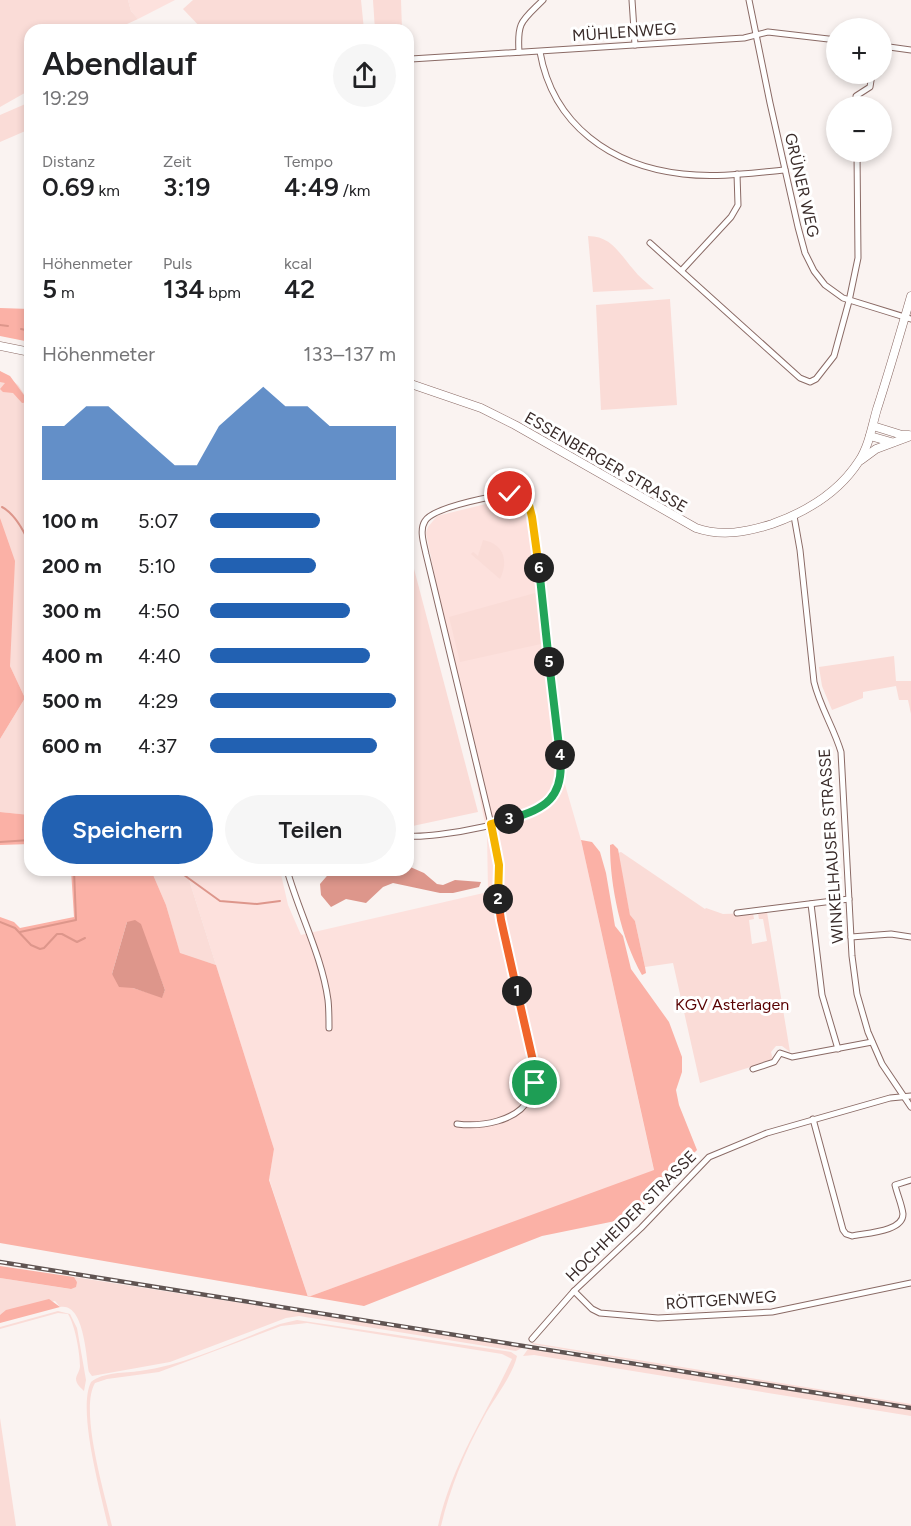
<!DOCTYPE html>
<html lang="de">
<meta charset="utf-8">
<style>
:root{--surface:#fff;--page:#f6f6f6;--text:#202124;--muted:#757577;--accent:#2261b2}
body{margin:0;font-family:Figtree,sans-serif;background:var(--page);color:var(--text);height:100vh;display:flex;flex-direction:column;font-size:22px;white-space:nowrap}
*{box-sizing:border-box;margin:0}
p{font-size:20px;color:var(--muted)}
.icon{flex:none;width:33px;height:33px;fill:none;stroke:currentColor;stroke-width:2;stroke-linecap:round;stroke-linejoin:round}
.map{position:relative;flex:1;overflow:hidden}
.drawer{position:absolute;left:24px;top:24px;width:390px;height:852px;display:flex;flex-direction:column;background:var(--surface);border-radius:18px;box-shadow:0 3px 9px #0003}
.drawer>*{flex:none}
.buttons{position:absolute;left:826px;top:18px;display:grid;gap:12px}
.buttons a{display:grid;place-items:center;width:66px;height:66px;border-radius:50%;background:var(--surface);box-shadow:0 3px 9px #0003;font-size:30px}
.pin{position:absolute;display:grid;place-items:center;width:51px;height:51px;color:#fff;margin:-26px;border:3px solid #fff;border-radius:50%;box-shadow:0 2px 6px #0007}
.km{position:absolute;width:30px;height:30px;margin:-15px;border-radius:50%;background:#222;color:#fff;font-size:16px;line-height:30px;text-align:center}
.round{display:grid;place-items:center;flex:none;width:63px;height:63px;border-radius:32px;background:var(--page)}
.headline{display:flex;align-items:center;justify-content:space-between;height:102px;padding:0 18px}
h1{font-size:33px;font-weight:600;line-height:45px}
.figures{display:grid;grid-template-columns:repeat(3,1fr);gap:9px;height:102px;padding:6px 18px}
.figures div{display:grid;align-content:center}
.figures b{font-size:26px;font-weight:600}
.figures small{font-size:16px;font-weight:400}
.figures p{font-size:16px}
.chart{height:168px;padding:12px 18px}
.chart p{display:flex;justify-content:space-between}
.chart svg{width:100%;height:108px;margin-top:6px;fill:var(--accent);opacity:.7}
.button{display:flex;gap:12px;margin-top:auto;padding:12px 18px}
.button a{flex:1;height:69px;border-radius:36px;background:var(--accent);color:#fff;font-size:24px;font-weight:600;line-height:69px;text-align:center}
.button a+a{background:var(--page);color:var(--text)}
ul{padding:0 18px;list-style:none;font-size:20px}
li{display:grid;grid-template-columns:96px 72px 1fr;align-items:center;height:45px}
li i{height:15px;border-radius:8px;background:var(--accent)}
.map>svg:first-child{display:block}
.built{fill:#fde1dd}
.green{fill:#fadcd7}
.forest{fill:#fbb1a6;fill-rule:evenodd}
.water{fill:#dd968b}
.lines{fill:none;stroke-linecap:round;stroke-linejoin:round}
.stream{stroke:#dd968b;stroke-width:2}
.street-casing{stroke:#8a6a65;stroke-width:7}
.secondary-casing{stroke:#8a6a65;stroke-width:9}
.street{stroke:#fff;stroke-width:5}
.secondary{stroke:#fff;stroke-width:8}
.rail-casing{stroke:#605452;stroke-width:4.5}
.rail{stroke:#fff;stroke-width:2;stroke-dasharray:7;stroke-linecap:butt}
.split-1-casing{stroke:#fff;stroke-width:12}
.split-2-casing{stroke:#fff;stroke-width:12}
.split-3-casing{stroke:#fff;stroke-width:12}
.split-4-casing{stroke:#fff;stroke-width:12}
.split-5-casing{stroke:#fff;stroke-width:12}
.split-6-casing{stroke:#fff;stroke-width:12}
.split-7-casing{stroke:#fff;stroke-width:12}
.split-1{stroke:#f0652b;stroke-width:8}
.split-2{stroke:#f0652b;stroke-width:8}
.split-3{stroke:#f5b400;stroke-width:8}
.split-4{stroke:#22a559;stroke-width:8}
.split-5{stroke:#22a559;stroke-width:8}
.split-6{stroke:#22a559;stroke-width:8}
.split-7{stroke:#f5b400;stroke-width:8}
.labels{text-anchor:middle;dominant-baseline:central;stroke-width:6;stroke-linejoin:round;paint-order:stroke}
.street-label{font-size:16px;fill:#392b29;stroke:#fff}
.park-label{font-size:16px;fill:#580001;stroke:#fff}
</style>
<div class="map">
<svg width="911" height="1526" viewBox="0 0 911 1526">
<rect width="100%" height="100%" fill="#faf3f1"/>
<g class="built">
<polygon points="128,0 175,0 138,19 131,11"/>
<polygon points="502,500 516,502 521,505 528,520 557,757 581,840 654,1171 308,1297 269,1179 274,1149 186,870 280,870 288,905 301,935 488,892 487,833 426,533 428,527 437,516"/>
</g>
<g class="green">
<polygon points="0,0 128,0 131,11 138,19 114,30 30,30 30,90 0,107"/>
<polygon points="193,0 361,0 364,30 203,30 183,9"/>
<polygon points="373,0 401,0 402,30 375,30"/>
<polygon points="30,102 30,129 0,142 0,115"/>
<path d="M 588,236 C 611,236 619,253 633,269 C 639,277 647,283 654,289 L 593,292 Z"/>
<polygon points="670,299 677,405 601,410 596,305"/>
<polygon points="0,371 18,385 30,403 30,815 0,812 0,739 25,698 10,666 0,667"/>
<path d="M 483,540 C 504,544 509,561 500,579 L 471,554 L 473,552 L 478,556 Z"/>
<polygon points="408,546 478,812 408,827"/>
<polygon points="535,593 541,644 460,662 449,617"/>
<polygon points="894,656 896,681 911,681 911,714 908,700 899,700 896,686 863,692 863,698 832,710 822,686 819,667"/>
<polygon points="621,852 705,909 706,908 723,914 753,913 754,919 749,920 752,944 767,941 763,919 759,919 758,913 767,912 790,1052 782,1046 776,1046 771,1052 773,1060 700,1083 673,963 645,967 635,921 630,916 618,853"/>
<polygon points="151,870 186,870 216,965 180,954 166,905"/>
<path d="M 74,1277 L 524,1347 L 516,1351 L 299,1316 L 286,1318 L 170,1362 L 92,1376 L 89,1372 C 86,1356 84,1302 60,1307 L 55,1301 L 0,1315 L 0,1278 L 70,1289 L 77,1282 Z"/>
<path d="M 58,1311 L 70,1314 L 77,1328 L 86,1380 L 84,1391 C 81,1388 76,1384 76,1379 C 76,1375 80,1371 80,1366 C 80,1353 75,1325 68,1314 L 58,1313 L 0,1329 L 0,1327 Z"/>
<path d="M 297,1320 L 511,1352 L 517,1356 C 513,1375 493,1400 484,1417 C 465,1451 450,1488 441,1526 L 438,1526 C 453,1461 485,1417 512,1359 L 502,1354 L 307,1323 L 281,1326 L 159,1372 L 107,1379 L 95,1383 C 79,1410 105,1495 112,1526 L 108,1526 C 101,1494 77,1410 91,1382 C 103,1372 125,1373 140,1371 C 188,1364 235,1341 280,1324 Z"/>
<polygon points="533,1343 911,1404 911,1407 531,1344"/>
<polygon points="528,1349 911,1410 911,1416 534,1355 523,1356"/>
<polygon points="0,1418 16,1526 0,1526"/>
</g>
<g class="forest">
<polygon points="0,308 30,309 30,342 0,336"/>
<polygon points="0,371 10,376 29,402 22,403 13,393 3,392 0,389 5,383 0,382"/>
<polygon points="0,518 15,561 10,666 25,698 0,739"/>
<polygon points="0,812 30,815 30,844 0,845"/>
<path d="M 581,840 L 592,842 L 600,852 L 606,873 L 615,926 L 623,936 L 631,969 L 669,1022 L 682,1057 L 682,1072 L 676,1090 L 679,1105 L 697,1150 L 630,1218 L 542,1236 L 364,1306 L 0,1243 L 0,917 L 14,922 L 20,928 L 74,917 L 71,870 L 151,870 L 166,905 L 180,953 L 216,965 L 274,1149 L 269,1180 L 308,1297 L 654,1170 ZM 127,922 L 158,972 L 165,990 L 162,997 L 133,988 L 112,974 Z"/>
<path d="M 613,844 L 618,849 L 630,915 L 635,921 L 645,967 L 646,973 L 642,975 C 621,938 610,887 610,845 Z"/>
<polygon points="0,1266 74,1277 77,1282 76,1287 71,1289 0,1278"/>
<polygon points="49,1299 60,1307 0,1323 0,1315 6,1310"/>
</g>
<g class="water">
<polygon points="408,866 424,873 437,884 443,885 455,880 481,882 479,887 453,893 440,893 393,883 383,887 366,903 346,899 331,907 321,895 320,884 332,870 408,870"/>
<polygon points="135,920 141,924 165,990 162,998 133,988 119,987 112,974 127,922"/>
</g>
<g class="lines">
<g class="stream">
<polyline points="0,325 8,326"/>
<polyline points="21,329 30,331"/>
<path d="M 2,507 C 15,514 24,531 30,545"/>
<polyline points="0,842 30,840"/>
<polyline points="184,875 220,901 257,904 280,901"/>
<polyline points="0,922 15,928 31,945 40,949 44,948 57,934 62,934 77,942 85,938"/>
<polyline points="20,932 76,920 74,870"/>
</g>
<g class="street-casing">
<g id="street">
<polyline points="632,0 635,45"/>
<polyline points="749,0 770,103 798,227 805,253 814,271 825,285 843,298 911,319"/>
<polyline points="882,46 911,50"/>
<path d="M 519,52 C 517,21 522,21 543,0"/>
<path d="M 540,52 C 553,125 611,166 683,174 C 717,178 751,173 785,170"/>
<polyline points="411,59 744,38 768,32 837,40"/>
<polyline points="856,106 856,96 870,87 872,74"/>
<polyline points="650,243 800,378 810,382 816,379 834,356 849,301 858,258 857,152"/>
<polyline points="682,270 731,217 738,205 737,174"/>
<path d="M 794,516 L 800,550 L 814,682 C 820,707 834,728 841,752 L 852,956 L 857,994 L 868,1032 L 882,1064 L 911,1107"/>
<path d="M 408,836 C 435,839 533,821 550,800 C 560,789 560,775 561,761 L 532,517 L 529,505 L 519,494 C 502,493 433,507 425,521 C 419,530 424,544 426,554 L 491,824 L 499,865 L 498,902 L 501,920 L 536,1074 C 535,1082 534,1090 530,1097 C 518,1122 480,1127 457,1124"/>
<path d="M 287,870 C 299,913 322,956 328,1000 C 329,1009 329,1019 329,1028"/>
<polyline points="811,904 822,995 838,1049"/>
<polyline points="737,913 849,899"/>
<polyline points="851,937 891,934 911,937"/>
<polyline points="753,1069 774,1062 780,1053 792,1057 872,1042"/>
<path d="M 813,1119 L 843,1230 L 846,1234 L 852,1236 C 865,1233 903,1232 903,1214 C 902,1205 897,1194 895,1185 L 911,1180"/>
<polyline points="574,1291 592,1309 600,1313 658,1318 772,1312 911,1283"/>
<polyline points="532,1339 574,1291 641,1228 709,1157 767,1133 890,1098 911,1096"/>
</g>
</g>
<g class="secondary-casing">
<g id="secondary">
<polyline points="0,346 30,352"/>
<path d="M 408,383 L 481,408 L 515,425 L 696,528 C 722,537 747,532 772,524 C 806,512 839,492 859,461 C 869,446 872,426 877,409 C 889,372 900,334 911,296"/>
<polyline points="873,426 902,435 909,435"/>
<polyline points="870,436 891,442"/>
<polyline points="861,460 876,449 911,436"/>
</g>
</g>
<use href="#street" class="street"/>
<use href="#secondary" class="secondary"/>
<g class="rail-casing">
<polyline id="rail" points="0,1262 911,1408"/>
</g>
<use href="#rail" class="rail"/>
</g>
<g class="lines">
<g class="split-1-casing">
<polyline id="split-1" points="517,991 536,1074 535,1083"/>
</g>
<g class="split-2-casing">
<polyline id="split-2" points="498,899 501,920 517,991"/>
</g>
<g class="split-3-casing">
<polyline id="split-3" points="498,899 499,865 491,824 509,819"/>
</g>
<g class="split-4-casing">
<path id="split-4" d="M 509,819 C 545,810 565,797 560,755"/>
</g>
<g class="split-5-casing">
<polyline id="split-5" points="549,662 560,755"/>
</g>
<g class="split-6-casing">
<polyline id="split-6" points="539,568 549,662"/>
</g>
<g class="split-7-casing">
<polyline id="split-7" points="510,494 519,494 529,505 532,517 539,568"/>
</g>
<use href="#split-1" class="split-1"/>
<use href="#split-2" class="split-2"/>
<use href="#split-3" class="split-3"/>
<use href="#split-4" class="split-4"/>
<use href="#split-5" class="split-5"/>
<use href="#split-6" class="split-6"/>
<use href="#split-7" class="split-7"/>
</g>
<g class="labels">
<g class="street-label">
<text transform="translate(624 32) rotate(-4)">MÜHLENWEG</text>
<text transform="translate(802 185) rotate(77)">GRÜNER WEG</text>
<text transform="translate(606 462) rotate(30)">ESSENBERGER STRASSE</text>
<text transform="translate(831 846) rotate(-94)">WINKELHAUSER STRASSE</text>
<text transform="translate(631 1216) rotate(-45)">HOCHHEIDER STRASSE</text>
<text transform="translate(721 1300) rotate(-4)">RÖTTGENWEG</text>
</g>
<g class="park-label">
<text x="732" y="1004">KGV Asterlagen</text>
</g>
</g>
</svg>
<div class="buttons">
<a>+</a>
<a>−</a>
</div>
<div class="pin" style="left:535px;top:1083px;background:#1e9e55"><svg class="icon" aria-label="arrive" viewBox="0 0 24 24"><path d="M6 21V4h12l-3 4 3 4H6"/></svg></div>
<div class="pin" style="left:510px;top:494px;background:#d93025"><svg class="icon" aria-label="check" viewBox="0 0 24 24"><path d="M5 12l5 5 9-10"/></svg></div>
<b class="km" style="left:517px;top:991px">1</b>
<b class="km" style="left:498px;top:899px">2</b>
<b class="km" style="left:509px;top:819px">3</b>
<b class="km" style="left:560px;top:755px">4</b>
<b class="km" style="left:549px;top:662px">5</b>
<b class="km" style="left:539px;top:568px">6</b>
<section class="drawer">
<div class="headline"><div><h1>Abendlauf</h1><p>19:29</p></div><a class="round"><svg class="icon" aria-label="share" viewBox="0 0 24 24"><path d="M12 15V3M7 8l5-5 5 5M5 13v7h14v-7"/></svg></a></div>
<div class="figures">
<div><p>Distanz</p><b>0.69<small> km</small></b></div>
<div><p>Zeit</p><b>3:19</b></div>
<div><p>Tempo</p><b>4:49<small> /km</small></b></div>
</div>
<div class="figures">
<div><p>Höhenmeter</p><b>5<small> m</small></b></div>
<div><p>Puls</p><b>134<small> bpm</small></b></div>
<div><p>kcal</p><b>42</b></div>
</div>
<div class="chart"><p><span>Höhenmeter</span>133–137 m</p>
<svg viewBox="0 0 160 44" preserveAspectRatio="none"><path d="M0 44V22L10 22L20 14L30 14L40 22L50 30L60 38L70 38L80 22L90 14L100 6L110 14L120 14L130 22L140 22L150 22L160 22V44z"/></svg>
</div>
<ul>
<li><b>100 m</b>5:07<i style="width:59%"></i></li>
<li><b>200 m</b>5:10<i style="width:57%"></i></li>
<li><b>300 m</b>4:50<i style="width:75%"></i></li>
<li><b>400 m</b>4:40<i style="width:86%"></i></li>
<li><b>500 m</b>4:29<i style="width:100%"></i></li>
<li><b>600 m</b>4:37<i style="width:90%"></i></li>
</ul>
<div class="button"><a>Speichern</a><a>Teilen</a></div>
</section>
</div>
